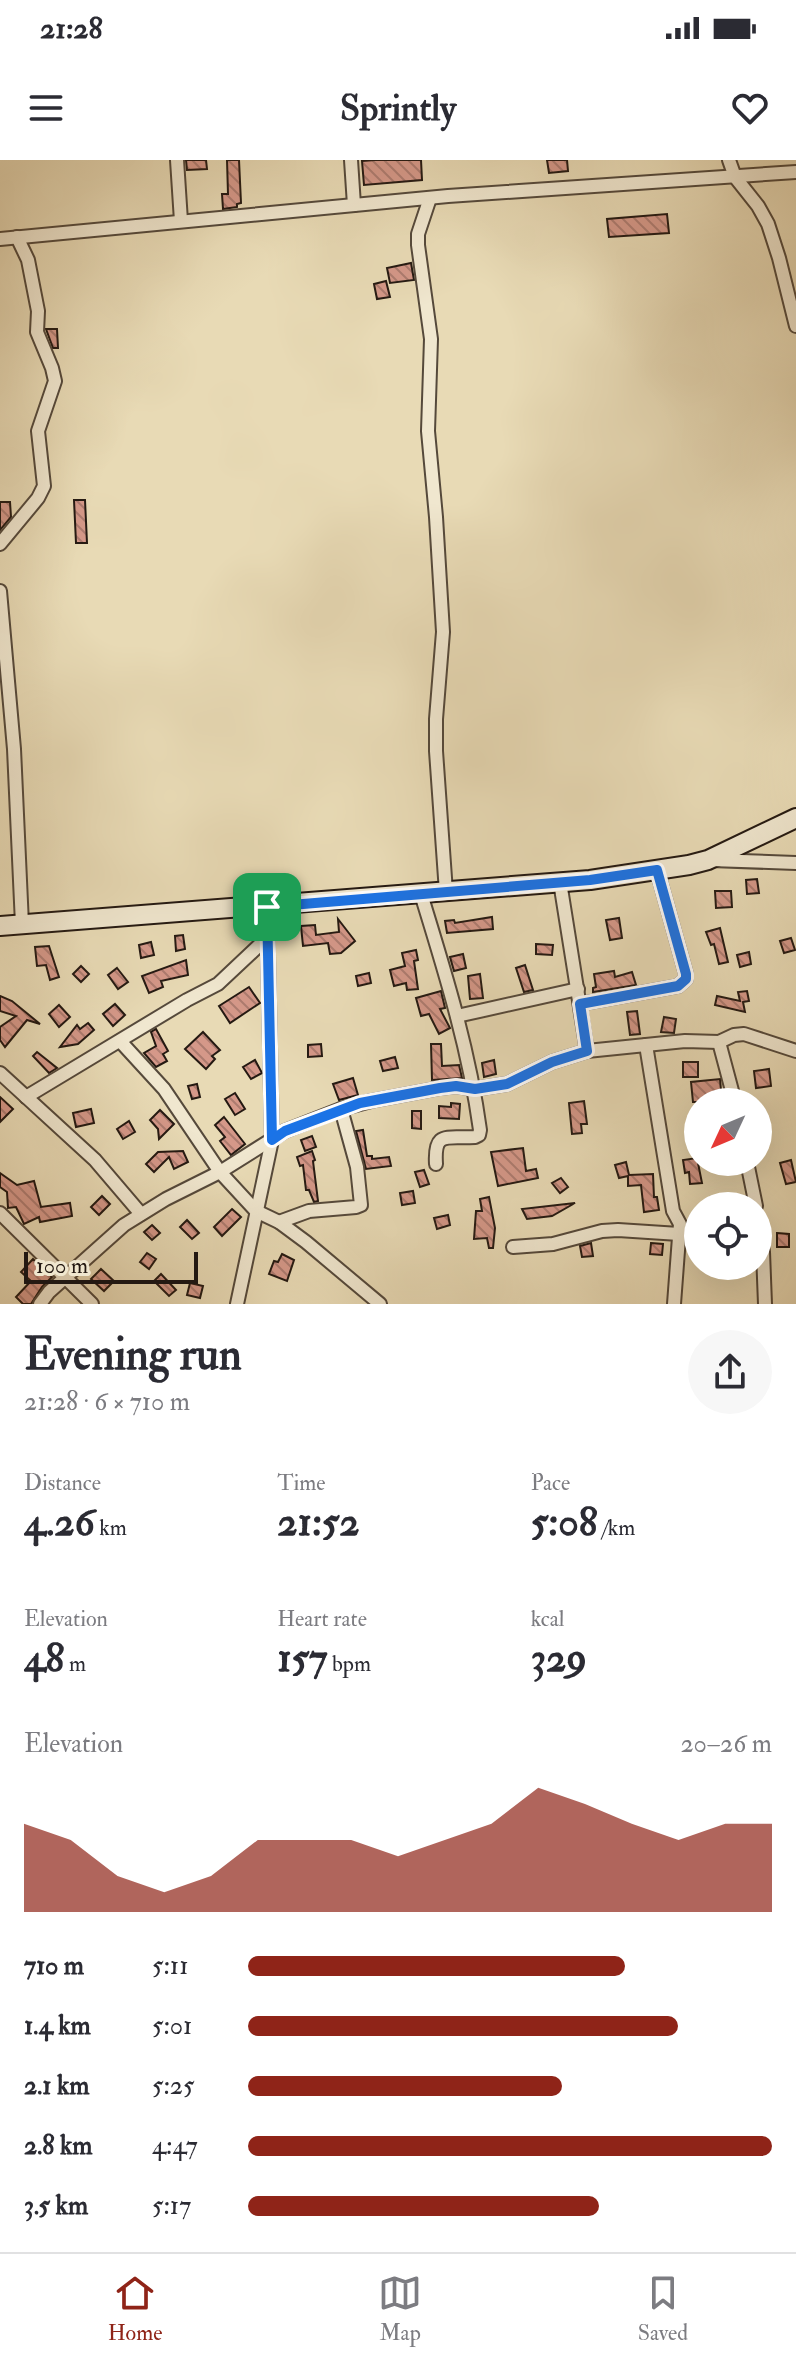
<!DOCTYPE html>
<meta charset="utf-8">
<style>
:root{--surface:#fff;--page:#f7f7f7;--text:#2b2b33;--muted:#7c7c81;--line:#e1e1e2;--accent:#8f2418}
body{margin:0;font-family:"IM FELL Double Pica",serif;background:var(--page);color:var(--text);height:100vh;display:flex;flex-direction:column;font-size:30px;white-space:nowrap}
*{box-sizing:border-box;margin:0}
p{font-size:26px;color:var(--muted)}
.icon{flex:none;width:44px;height:44px;fill:none;stroke:currentColor;stroke-width:2;stroke-linecap:round;stroke-linejoin:round}
.map{position:relative;height:1144px;overflow:hidden}
.drawer{display:flex;flex-direction:column;background:var(--surface);flex:1}
.drawer>*{flex:none}
.needle{width:52px;rotate:226deg}
.buttons{position:absolute;left:684px;top:928px;display:grid;gap:16px}
.buttons a{display:grid;place-items:center;width:88px;height:88px;border-radius:50%;background:var(--surface);box-shadow:0 8px 32px #0002;font-size:40px}
.scale{position:absolute;left:24px;bottom:20px;width:174px;box-sizing:border-box;padding-left:8px;border:4px solid #241912;border-top:0;font-size:22px;line-height:28px;white-space:nowrap;color:#241912;-webkit-text-stroke:6px #f0e7cf;paint-order:stroke}
.pin{position:absolute;display:grid;place-items:center;width:68px;height:68px;color:#fff;margin:-34px;border-radius:16px;box-shadow:0 4px 12px #0006}
.round{display:grid;place-items:center;flex:none;width:84px;height:84px;border-radius:42px;background:var(--page)}
.headline{display:flex;align-items:center;justify-content:space-between;height:136px;padding:0 24px}
h1{font-size:44px;font-weight:800;line-height:60px}
.stats{display:grid;grid-template-columns:repeat(3,1fr);gap:12px;height:136px;padding:8px 24px}
.stats div{display:grid;align-content:center}
.stats b{font-size:40px;font-weight:800}
.stats small{font-size:22px;font-weight:400}
.stats p{font-size:22px}
.chart{height:224px;padding:16px 24px}
.chart p{display:flex;justify-content:space-between}
.chart svg{width:100%;height:144px;margin-top:8px;fill:var(--accent);opacity:.7}
ul{padding:0 24px;list-style:none;font-size:26px}
li{display:grid;grid-template-columns:128px 96px 1fr;align-items:center;height:60px}
li i{height:20px;border-radius:10px;background:var(--accent)}
.status{display:flex;justify-content:space-between;align-items:center;height:56px;padding:0 40px;background:var(--surface);direction:ltr}
.status svg{height:22px;fill:currentColor}
header{display:flex;justify-content:space-between;align-items:center;height:104px;padding:0 24px;background:var(--surface);font-size:36px;font-weight:800}
.tab-bar{display:flex;justify-content:space-around;align-items:center;height:112px;border-top:2px solid var(--line);background:var(--surface);font-size:22px;color:var(--muted)}
.tab-bar a{display:grid;justify-items:center;gap:4px}
.tab-bar .selected{color:var(--accent)}
.map>svg:first-child{display:block}
.building{fill:url(#building-back-hatch);stroke:#241912;stroke-width:2}
.lines{fill:none;stroke-linecap:round;stroke-linejoin:round}
.street-casing{stroke:#55493b;stroke-width:16}
.secondary-casing{stroke:#241912;stroke-width:22}
.street{stroke:#f0e7cf;stroke-width:12}
.secondary{stroke:#f0e7cf;stroke-width:18}
.route-casing{stroke:#fff;stroke-width:16}
.route{stroke:#1a73e8;stroke-width:10}
</style>
<div class="status"><b>21:28</b><svg viewBox="0 0 49 12"><path d="M0 12V9h3v3zM5 12V6h3v6zM10 12V3h3v9zM15 12V0h3v12zM26 1h20v11H26zM47 4h2v5h-2z"/></svg></div>
<header><svg class="icon" aria-label="menu" viewBox="0 0 24 24"><path d="M4 6h16M4 12h16M4 18h16"/></svg>Sprintly<svg class="icon" aria-label="heart" viewBox="0 0 24 24"><path d="M12 20l-8-8c-3-5 5-10 8-4 3-6 11-1 8 4z"/></svg></header>
<div class="map">
<svg width="796" height="1144" viewBox="0 0 796 1144">
<defs>
<pattern id="building-back-hatch" width="6" height="6" patternUnits="userSpaceOnUse" patternTransform="scale(2)"><rect width="6" height="6" fill="#d59889"/><path d="M-1 5l2 2M0 0l6 6M5-1l2 2" fill="none" stroke="#ad7b6f"/></pattern>
</defs>
<rect width="100%" height="100%" fill="#e8dab5"/>
<filter id="stains"><feTurbulence type="fractalNoise" baseFrequency=".0025" numOctaves="4"/><feColorMatrix values="0 0 0 0 .2 0 0 0 0 .09 0 0 0 0 .02 0 0 0 .5 -.17"/></filter>
<radialGradient id="worn" r=".72"><stop offset=".6" stop-color="#630" stop-opacity="0"/><stop offset="1" stop-color="#630" stop-opacity=".3"/></radialGradient>
<g class="building">
<polygon points="186,0 206,0 207,9 187,10"/>
<polygon points="227,0 239,0 241,43 237,44 237,47 223,49 222,34 228,34"/>
<polygon points="375,0 421,0 422,20 364,25 362,1"/>
<polygon points="547,0 567,0 568,11 549,13"/>
<polygon points="667,54 669,73 609,77 607,59"/>
<polygon points="411,103 414,120 390,123 387,108"/>
<polygon points="386,121 390,137 377,139 374,124"/>
<polygon points="46,169 57,169 58,188 53,188"/>
<polygon points="74,340 85,340 87,383 76,383"/>
<polygon points="0,342 10,342 11,357 0,370"/>
<polygon points="757,719 759,733 747,734 746,720"/>
<polygon points="715,731 731,731 732,747 716,748"/>
<polygon points="492,757 493,769 447,773 445,761 454,760 455,763"/>
<polygon points="619,758 622,778 610,780 606,760"/>
<polygon points="338,759 355,781 341,793 330,794 328,783 303,786 301,766 315,765 316,775 339,772"/>
<polygon points="720,768 728,802 719,804 714,784 711,785 706,772"/>
<polygon points="183,775 185,789 176,791 175,776"/>
<polygon points="791,778 795,790 784,793 780,781"/>
<polygon points="151,782 154,795 141,798 139,785"/>
<polygon points="536,784 553,785 552,795 536,794"/>
<polygon points="49,786 59,817 50,820 46,805 37,806 35,787"/>
<polygon points="416,790 418,800 414,801 418,829 407,830 406,823 394,826 390,810 405,806 402,793"/>
<polygon points="749,792 751,804 740,807 737,795"/>
<polygon points="463,794 466,808 454,811 450,797"/>
<polygon points="186,800 188,815 161,821 163,827 149,833 142,816"/>
<polygon points="525,805 533,830 524,832 516,808"/>
<polygon points="81,806 89,814 81,822 73,814"/>
<polygon points="117,808 128,822 118,829 108,815"/>
<polygon points="614,811 615,817 632,812 636,825 593,832 593,828 596,827 594,814"/>
<polygon points="369,813 371,823 358,826 356,816"/>
<polygon points="480,814 483,838 470,839 468,816"/>
<polygon points="249,827 260,843 230,863 219,846"/>
<polygon points="441,831 445,848 440,849 450,868 439,874 429,854 421,856 416,838"/>
<polygon points="747,831 749,841 743,842 745,852 715,845 717,836 740,841 738,832"/>
<polygon points="0,836 12,841 40,864 27,860 5,887 0,880 0,867 16,856 0,851"/>
<polygon points="115,844 125,855 113,866 103,854"/>
<polygon points="59,845 70,857 59,867 49,854"/>
<polygon points="637,851 640,874 630,875 627,852"/>
<polygon points="664,857 676,859 674,873 661,872"/>
<polygon points="88,863 94,870 78,884 60,887 77,865 80,869"/>
<polygon points="156,869 168,891 163,894 167,901 156,907 144,893 156,886 151,872"/>
<polygon points="203,872 220,890 212,896 215,899 206,909 185,889"/>
<polygon points="321,884 322,896 308,897 308,885"/>
<polygon points="431,884 441,884 442,906 459,905 462,918 432,920"/>
<polygon points="37,892 57,908 49,913 33,896"/>
<polygon points="395,897 398,908 383,911 380,901"/>
<polygon points="255,900 262,913 251,919 243,907"/>
<polygon points="494,900 496,914 484,917 482,903"/>
<rect x="683" y="902" width="15" height="15"/>
<polygon points="769,909 771,926 756,928 754,911"/>
<polygon points="353,918 358,935 339,940 333,924"/>
<polygon points="720,919 722,942 693,942 691,922"/>
<polygon points="197,924 200,937 192,939 188,926"/>
<polygon points="235,933 245,949 235,955 225,939"/>
<polygon points="0,937 13,949 0,962"/>
<polygon points="584,941 587,964 581,964 582,973 572,974 569,943"/>
<polygon points="451,943 460,944 459,959 439,958 439,946 451,947"/>
<polygon points="91,949 94,963 76,967 73,953"/>
<polygon points="160,950 174,964 159,979 158,969 150,960"/>
<polygon points="412,951 421,951 421,969 412,968"/>
<polygon points="224,957 245,984 231,995 220,981 225,977 215,965"/>
<polygon points="129,961 135,972 123,979 117,969"/>
<polygon points="363,970 367,996 372,996 372,999 389,997 391,1006 366,1009 356,971"/>
<polygon points="312,976 316,987 305,991 301,980"/>
<polygon points="523,988 526,1011 536,1009 538,1018 498,1026 491,992"/>
<polygon points="183,991 188,1002 174,1009 169,997 154,1012 146,1004 158,992"/>
<polygon points="312,991 315,1000 313,1001 318,1041 314,1042 309,1030 306,1030 303,1005 300,1006 297,997"/>
<polygon points="697,998 702,1023 690,1024 689,1012 685,1013 683,1000"/>
<polygon points="791,1000 796,1022 786,1024 780,1003"/>
<polygon points="626,1002 629,1015 653,1014 654,1037 657,1037 659,1050 644,1052 641,1025 628,1026 628,1016 619,1018 615,1005"/>
<polygon points="424,1010 429,1024 420,1027 415,1012"/>
<polygon points="0,1013 17,1025 34,1021 41,1047 70,1043 72,1056 40,1062 39,1057 24,1064 16,1047 8,1048 7,1032 0,1027"/>
<polygon points="561,1018 568,1027 560,1033 552,1023"/>
<polygon points="413,1031 415,1043 402,1045 400,1033"/>
<polygon points="737,1035 738,1045 710,1046 710,1037"/>
<polygon points="102,1036 110,1044 99,1055 91,1047"/>
<polygon points="489,1037 495,1068 493,1088 489,1088 487,1078 474,1079 476,1051 482,1051 480,1039"/>
<polygon points="575,1043 552,1056 527,1059 522,1049"/>
<polygon points="232,1049 241,1057 222,1076 214,1067"/>
<polygon points="448,1055 450,1065 437,1069 434,1058"/>
<polygon points="187,1060 199,1073 192,1079 180,1067"/>
<polygon points="152,1065 160,1073 152,1080 144,1072"/>
<polygon points="777,1073 789,1074 789,1087 777,1087"/>
<polygon points="591,1083 593,1096 582,1097 580,1086"/>
<polygon points="651,1083 663,1084 662,1095 650,1094"/>
<polygon points="147,1093 156,1099 149,1109 140,1102"/>
<polygon points="282,1094 294,1100 287,1121 269,1114 274,1101 278,1102"/>
<polygon points="33,1099 52,1117 42,1127 31,1144 23,1144 16,1137 31,1121 21,1112"/>
<polygon points="101,1109 114,1121 104,1131 91,1119"/>
<polygon points="161,1114 176,1130 169,1136 154,1121"/>
<polygon points="190,1123 203,1126 200,1138 187,1135"/>
</g>
<g class="lines">
<g class="street-casing">
<g id="street">
<polyline points="177,0 181,61"/>
<polyline points="351,0 354,45"/>
<polyline points="729,0 735,17 758,46 768,64 779,98 796,166"/>
<polyline points="430,38 418,74 418,85 431,179 428,271 436,357 443,472 436,559 436,591 446,732"/>
<polyline points="0,79 448,36 796,12"/>
<polyline points="0,384 38,338 44,326 38,271 55,221 52,208 37,172 38,151 28,100 17,77"/>
<polyline points="0,431 14,589 22,764"/>
<polyline points="711,700 796,703"/>
<polyline points="560,722 587,891"/>
<path d="M 421,734 C 445,812 469,889 480,970 L 479,975 L 475,977 C 446,979 434,970 436,1004"/>
<polyline points="580,844 678,826 686,819 686,814 657,710"/>
<polyline points="457,856 578,829"/>
<polyline points="120,881 164,929 220,1012 256,1051 279,1062 306,1082 380,1144"/>
<polyline points="719,882 735,942"/>
<polyline points="646,885 673,1051 680,1064 674,1144"/>
<polyline points="0,913 95,1000 141,1054"/>
<polyline points="26,937 187,840 218,824 268,777"/>
<polyline points="747,1002 756,1046"/>
<polyline points="0,1053 92,1144"/>
<polyline points="758,1060 763,1092 765,1144"/>
<polyline points="279,1062 309,1051 356,1047 361,1045 357,1007 341,949"/>
<polyline points="513,1087 553,1084 602,1071 618,1070 679,1074"/>
<polyline points="40,1144 49,1132 124,1065 166,1039 220,1012 285,971 341,949 371,941 440,928 456,926 475,929 507,924 552,902 587,891 685,881 719,882 734,875 744,874 796,891"/>
<polyline points="237,1144 272,980 267,747"/>
</g>
</g>
<g class="secondary-casing">
<polyline id="secondary" points="0,766 590,720 689,705 708,700 796,658"/>
</g>
<use href="#street" class="street"/>
<use href="#secondary" class="secondary"/>
</g>
<g class="lines">
<g class="route-casing">
<polygon id="route" points="657,710 686,814 686,819 678,826 580,844 587,891 552,902 507,924 475,929 456,926 440,928 360,943 285,971 272,980 267,747 590,720"/>
</g>
<use href="#route" class="route"/>
</g>
<rect width="100%" height="100%" filter="url(#stains)"/>
<rect width="100%" height="100%" fill="url(#worn)"/>
</svg>
<div class="buttons">
<a><svg class="needle" viewBox="-14 -14 28 28"><path d="M0-13l5 13h-10z" fill="#e53935"/><path d="M0 13l5-13h-10z" fill="#7c7c81"/></svg></a>
<a><svg class="icon" aria-label="locate" viewBox="0 0 24 24"><circle cx="12" cy="12" r="6"/><path d="M12 2v4M12 18v4M2 12h4M18 12h4"/></svg></a>
</div>
<div class="scale">100 m</div>
<div class="pin" style="left:267px;top:747px;background:#1e9e55"><svg class="icon" aria-label="arrive" viewBox="0 0 24 24"><path d="M6 21V4h12l-3 4 3 4H6"/></svg></div>
</div>
<section class="drawer">
<div class="headline"><div><h1>Evening run</h1><p>21:28 · 6 × 710 m</p></div><a class="round"><svg class="icon" aria-label="share" viewBox="0 0 24 24"><path d="M12 15V3M7 8l5-5 5 5M5 13v7h14v-7"/></svg></a></div>
<div class="stats">
<div><p>Distance</p><b>4.26<small> km</small></b></div>
<div><p>Time</p><b>21:52</b></div>
<div><p>Pace</p><b>5:08<small> /km</small></b></div>
</div>
<div class="stats">
<div><p>Elevation</p><b>48<small> m</small></b></div>
<div><p>Heart rate</p><b>157<small> bpm</small></b></div>
<div><p>kcal</p><b>329</b></div>
</div>
<div class="chart"><p><span>Elevation</span>20–26 m</p>
<svg viewBox="0 0 160 44" preserveAspectRatio="none"><path d="M0 44V17L10 22L20 33L30 38L40 33L50 22L60 22L70 22L80 27L90 22L100 17L110 6L120 11L130 17L140 22L150 17L160 17V44z"/></svg>
</div>
<ul>
<li><b>710 m</b>5:11<i style="width:72%"></i></li>
<li><b>1.4 km</b>5:01<i style="width:82%"></i></li>
<li><b>2.1 km</b>5:25<i style="width:60%"></i></li>
<li><b>2.8 km</b>4:47<i style="width:100%"></i></li>
<li><b>3.5 km</b>5:17<i style="width:67%"></i></li>
</ul>
</section>
<nav class="tab-bar">
<a class="selected"><svg class="icon" aria-label="home" viewBox="0 0 24 24"><path d="M3 11l9-7 9 7M6 9v11h12V9"/></svg>Home</a>
<a><svg class="icon" aria-label="map" viewBox="0 0 24 24"><path d="M3 6l6-2 6 2 6-2v14l-6 2-6-2-6 2zM9 4v14M15 6v14"/></svg>Map</a>
<a><svg class="icon" aria-label="saved" viewBox="0 0 24 24"><path d="M7 4h10v16l-5-4-5 4z"/></svg>Saved</a>
</nav>
